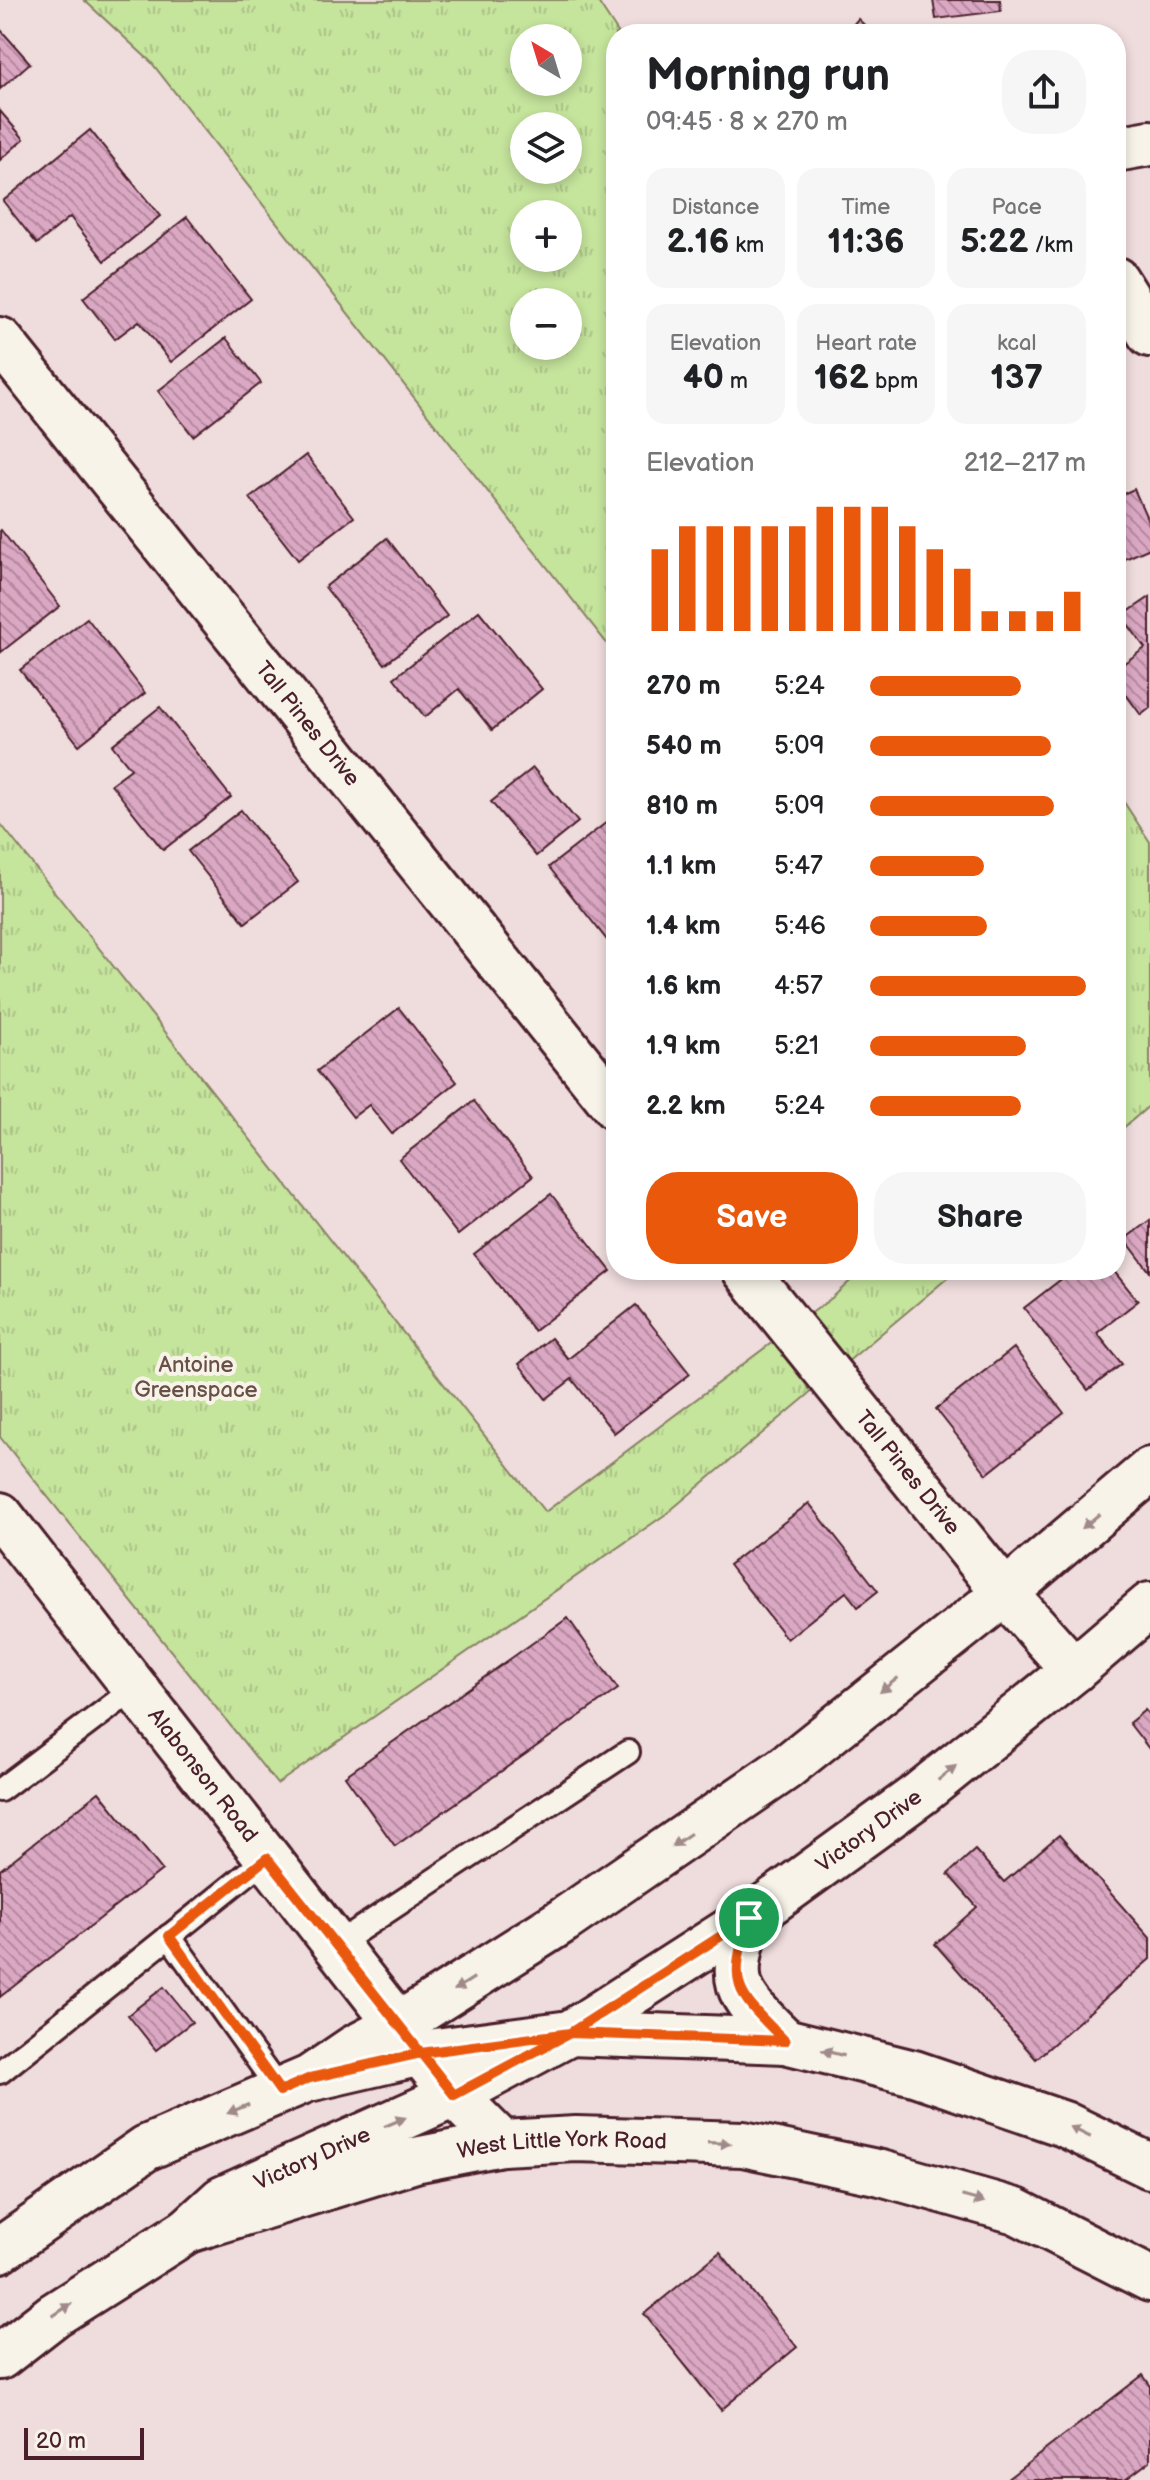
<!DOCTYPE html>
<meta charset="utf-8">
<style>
:root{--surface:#fff;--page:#f6f6f6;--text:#202124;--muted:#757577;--accent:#ea580c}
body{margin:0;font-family:"Balsamiq Sans",sans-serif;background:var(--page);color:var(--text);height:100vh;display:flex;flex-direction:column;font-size:30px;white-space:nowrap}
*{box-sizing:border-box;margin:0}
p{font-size:26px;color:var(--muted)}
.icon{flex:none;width:44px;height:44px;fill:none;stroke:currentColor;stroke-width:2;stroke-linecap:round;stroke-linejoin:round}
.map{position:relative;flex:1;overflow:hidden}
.panel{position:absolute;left:606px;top:24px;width:520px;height:1256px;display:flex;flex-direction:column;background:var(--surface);border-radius:32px;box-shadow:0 4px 12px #0003}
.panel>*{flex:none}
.needle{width:52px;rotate:322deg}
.buttons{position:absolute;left:510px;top:24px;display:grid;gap:16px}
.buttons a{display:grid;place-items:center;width:72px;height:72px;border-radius:50%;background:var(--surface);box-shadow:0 4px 12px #0003;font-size:40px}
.scale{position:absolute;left:24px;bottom:20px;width:120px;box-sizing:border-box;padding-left:8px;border:4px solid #4a1f2b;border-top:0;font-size:22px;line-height:28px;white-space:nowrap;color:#4a1f2b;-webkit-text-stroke:6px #f7f3e8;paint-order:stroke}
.pin{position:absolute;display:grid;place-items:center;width:68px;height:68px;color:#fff;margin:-34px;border:4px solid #fff;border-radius:50%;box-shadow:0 2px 8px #0007}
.round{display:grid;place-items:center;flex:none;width:84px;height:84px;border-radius:32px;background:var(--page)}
.headline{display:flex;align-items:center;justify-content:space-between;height:136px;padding:0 40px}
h1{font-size:44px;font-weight:700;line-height:60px}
.metrics{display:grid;grid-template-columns:repeat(3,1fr);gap:12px;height:136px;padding:8px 40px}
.metrics div{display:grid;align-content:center;border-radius:20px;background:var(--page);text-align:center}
.metrics b{font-size:34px;font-weight:700}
.metrics small{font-size:22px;font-weight:400}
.metrics p{font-size:22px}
.chart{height:224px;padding:16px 40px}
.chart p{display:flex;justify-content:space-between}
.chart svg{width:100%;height:144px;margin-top:8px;stroke:var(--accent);stroke-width:6}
.primary-button{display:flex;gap:16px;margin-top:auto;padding:16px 40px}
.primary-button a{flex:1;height:92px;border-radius:32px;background:var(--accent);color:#fff;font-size:32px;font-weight:700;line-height:92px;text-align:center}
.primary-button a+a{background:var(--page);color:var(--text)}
ul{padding:0 40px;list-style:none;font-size:26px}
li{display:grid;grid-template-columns:128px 96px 1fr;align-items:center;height:60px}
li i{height:20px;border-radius:10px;background:var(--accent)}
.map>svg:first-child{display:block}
.park{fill:url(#park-tufts);stroke:#888264;stroke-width:2;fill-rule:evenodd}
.building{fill:url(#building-back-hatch);stroke:#4a1f2b;stroke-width:2}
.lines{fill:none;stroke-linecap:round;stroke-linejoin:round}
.service-casing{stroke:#4a1f2b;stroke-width:28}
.minor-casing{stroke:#4a1f2b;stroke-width:50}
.tertiary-casing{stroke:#4a1f2b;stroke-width:50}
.secondary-casing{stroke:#4a1f2b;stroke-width:50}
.service{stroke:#f7f3e8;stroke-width:22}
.minor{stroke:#f7f3e8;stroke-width:44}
.tertiary{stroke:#f7f3e8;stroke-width:44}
.secondary{stroke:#f7f3e8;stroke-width:44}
.oneway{fill:#a0898a}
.route-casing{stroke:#fff;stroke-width:16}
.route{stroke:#ea580c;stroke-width:10}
.labels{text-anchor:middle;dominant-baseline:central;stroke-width:8;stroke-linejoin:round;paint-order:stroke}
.street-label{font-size:22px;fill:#4a1f2b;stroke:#f7f3e8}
.park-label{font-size:22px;fill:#695047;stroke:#f7f3e8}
</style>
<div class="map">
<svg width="1150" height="2480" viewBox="0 0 1150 2480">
<defs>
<pattern id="park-tufts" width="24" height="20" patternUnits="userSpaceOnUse" patternTransform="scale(2)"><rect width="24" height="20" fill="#c5e49c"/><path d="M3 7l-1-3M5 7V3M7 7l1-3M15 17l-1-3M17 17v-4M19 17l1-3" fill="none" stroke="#abc387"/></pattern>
<pattern id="building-back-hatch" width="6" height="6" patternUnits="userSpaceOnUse" patternTransform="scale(2)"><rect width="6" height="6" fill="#dba8c3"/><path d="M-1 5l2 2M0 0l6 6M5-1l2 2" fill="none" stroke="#b4889f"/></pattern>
</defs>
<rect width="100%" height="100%" fill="#efdcdd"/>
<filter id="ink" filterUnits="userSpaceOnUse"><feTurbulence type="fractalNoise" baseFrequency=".0125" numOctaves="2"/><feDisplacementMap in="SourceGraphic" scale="16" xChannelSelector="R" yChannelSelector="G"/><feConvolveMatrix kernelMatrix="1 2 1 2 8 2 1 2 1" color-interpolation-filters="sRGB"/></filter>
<g filter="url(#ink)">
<g class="park">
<path d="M 84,0 L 602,0 L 598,2 L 619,34 L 616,34 L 616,655 L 151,62 ZM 524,38 L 568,38 L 568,82 L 524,82 ZM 524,126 L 568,126 L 568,170 L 524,170 ZM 524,214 L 568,214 L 568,258 L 524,258 ZM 524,302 L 568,302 L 568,346 L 524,346 Z"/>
<polygon points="1116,790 1150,842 1150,1105 1116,1134"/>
<polygon points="0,823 545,1512 833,1297 862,1270 957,1270 666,1514 277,1784 0,1437"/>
</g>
<g class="building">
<polygon points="933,0 1000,0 1001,11 936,19"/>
<polygon points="858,19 874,34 845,34"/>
<polygon points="0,29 30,63 0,89"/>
<polygon points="0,111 24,139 0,160"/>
<polygon points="90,130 160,216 105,261 70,217 37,244 3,201"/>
<polygon points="187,217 251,299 171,362 139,321 115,339 83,298"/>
<polygon points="226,338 261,383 193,436 158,391"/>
<polygon points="306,455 354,517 298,560 250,498"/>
<polygon points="1134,489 1150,525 1150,548 1116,563 1116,497"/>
<polygon points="1,530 60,606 0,653 0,531"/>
<polygon points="387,538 447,616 385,664 325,587"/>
<polygon points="1150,597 1150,708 1141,715 1116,681 1116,669 1145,648 1122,616"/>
<polygon points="479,611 542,689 492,730 459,689 425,717 394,678"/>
<polygon points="87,618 145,693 79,745 20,670"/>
<polygon points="160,707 231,797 163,850 111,784 131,769 112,745"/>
<polygon points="533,768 578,822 536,856 491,802"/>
<polygon points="241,810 298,882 245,923 188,851"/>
<polygon points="616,815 616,941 611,945 549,867"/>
<polygon points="399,1008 457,1082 392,1134 369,1105 353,1117 317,1071"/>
<polygon points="474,1101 533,1176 458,1235 399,1159"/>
<polygon points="551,1194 611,1271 534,1331 474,1254"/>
<polygon points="1150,1220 1150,1272 1125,1239"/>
<polygon points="1073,1270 1113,1270 1138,1301 1097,1333 1122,1364 1088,1390 1024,1308"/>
<polygon points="636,1305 690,1374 614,1433 572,1379 546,1399 519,1364 551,1338 568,1359"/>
<polygon points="1014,1348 1064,1413 987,1474 936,1409"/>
<polygon points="809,1503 878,1591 858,1607 846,1592 787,1639 729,1565"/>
<polygon points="568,1618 618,1689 395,1846 345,1776"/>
<polygon points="1145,1710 1150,1716 1150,1750 1129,1723"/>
<polygon points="99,1792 162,1870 0,1997 0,1870"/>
<polygon points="1059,1835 1150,1938 1150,1959 1036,2059 935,1944 977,1907 948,1874 975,1850 1004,1882"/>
<polygon points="164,1987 192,2022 156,2050 128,2015"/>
<polygon points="720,2252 797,2347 721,2410 644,2314"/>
<polygon points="1143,2375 1150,2385 1150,2461 1125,2480 1006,2480"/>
</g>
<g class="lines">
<g class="service-casing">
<g id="service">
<polyline points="0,1790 135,1688"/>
<polyline points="169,1936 280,2091"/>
<polyline points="336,1945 628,1752"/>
<polyline points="0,2072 267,1858"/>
</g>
</g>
<g class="minor-casing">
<g id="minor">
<polyline points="1116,149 1150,143"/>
<polyline points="1116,280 1150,334"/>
<path id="s1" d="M 0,340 L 616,1108"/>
<path id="s2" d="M 745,1270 L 1005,1593 L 1074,1670"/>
</g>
</g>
<g class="tertiary-casing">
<g id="tertiary">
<path id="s3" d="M 0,1515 L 398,2025 L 454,2095 L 502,2143"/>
<polyline points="313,2078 421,2053 570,2033 785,2041 914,2073 1064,2124 1150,2166"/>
<path id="s4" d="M 188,2230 L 415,2160 L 502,2143 L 576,2139 L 743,2144 L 881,2173 L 1016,2211 L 1150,2279"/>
</g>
</g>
<g class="secondary-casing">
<g id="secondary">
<path d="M 749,1918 C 727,1988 736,1992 785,2041"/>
<polyline points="0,2250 146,2148 310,2078 354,2048 398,2025 564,1920 784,1769 1005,1593 1150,1470"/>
<path id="s5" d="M 0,2357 L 54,2315 L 188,2230 L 222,2199 L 454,2095 L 570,2033 L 749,1918 L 921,1793 L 1074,1670 L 1150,1605"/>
</g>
</g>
<use href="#service" class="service"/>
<use href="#minor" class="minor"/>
<use href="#tertiary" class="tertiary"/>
<use href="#secondary" class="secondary"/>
</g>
<defs><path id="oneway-solid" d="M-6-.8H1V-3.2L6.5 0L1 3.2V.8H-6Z" transform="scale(2)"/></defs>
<g class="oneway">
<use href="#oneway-solid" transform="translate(1091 1521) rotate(140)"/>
<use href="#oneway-solid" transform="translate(889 1685) rotate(141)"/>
<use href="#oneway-solid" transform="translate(947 1773) rotate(-39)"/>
<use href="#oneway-solid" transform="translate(681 1840) rotate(146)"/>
<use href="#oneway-solid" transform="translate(464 1984) rotate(148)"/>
<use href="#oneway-solid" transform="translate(833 2053) rotate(-166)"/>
<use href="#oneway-solid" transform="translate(238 2109) rotate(157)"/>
<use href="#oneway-solid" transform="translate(395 2122) rotate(-23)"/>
<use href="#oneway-solid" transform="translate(1080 2132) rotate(-154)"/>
<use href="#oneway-solid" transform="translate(719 2143) rotate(2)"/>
<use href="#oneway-solid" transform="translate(973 2199) rotate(16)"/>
<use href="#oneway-solid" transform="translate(62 2310) rotate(-33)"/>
</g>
</g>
<g class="lines" filter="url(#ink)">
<g class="route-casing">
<path id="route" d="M 749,1918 L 570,2033 L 421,2053 L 267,1858 L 169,1936 L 280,2091 L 310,2078 L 421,2053 L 454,2095 L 570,2033 L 785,2041 C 736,1992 727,1988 749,1918"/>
</g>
<use href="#route" class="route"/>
</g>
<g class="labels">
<g class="street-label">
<text stroke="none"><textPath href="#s1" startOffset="492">Tall Pines Drive</textPath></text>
<text stroke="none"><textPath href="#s2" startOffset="260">Tall Pines Drive</textPath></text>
<text stroke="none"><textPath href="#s3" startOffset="330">Alabonson Road</textPath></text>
<text stroke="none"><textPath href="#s5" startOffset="1020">Victory Drive</textPath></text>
<text stroke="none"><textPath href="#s4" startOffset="386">West Little York Road</textPath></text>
<text stroke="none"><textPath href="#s5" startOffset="372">Victory Drive</textPath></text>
</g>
<g class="park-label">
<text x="196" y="1365">Antoine<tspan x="196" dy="25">Greenspace</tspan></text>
</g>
</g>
</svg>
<div class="buttons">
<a><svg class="needle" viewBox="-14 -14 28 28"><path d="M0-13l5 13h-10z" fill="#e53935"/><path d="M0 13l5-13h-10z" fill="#757577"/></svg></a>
<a><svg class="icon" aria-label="layers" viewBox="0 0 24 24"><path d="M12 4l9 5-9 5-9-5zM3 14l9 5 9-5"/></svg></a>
<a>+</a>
<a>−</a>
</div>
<div class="scale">20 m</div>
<div class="pin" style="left:749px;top:1918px;background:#1e9e55"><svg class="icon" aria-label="arrive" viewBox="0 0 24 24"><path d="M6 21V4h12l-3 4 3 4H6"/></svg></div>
<section class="panel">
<div class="headline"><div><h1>Morning run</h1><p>09:45 · 8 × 270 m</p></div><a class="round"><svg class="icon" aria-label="share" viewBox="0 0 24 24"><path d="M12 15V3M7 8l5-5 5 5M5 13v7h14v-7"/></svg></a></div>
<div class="metrics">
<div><p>Distance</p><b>2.16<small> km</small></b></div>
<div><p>Time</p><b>11:36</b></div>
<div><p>Pace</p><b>5:22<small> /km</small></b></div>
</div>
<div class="metrics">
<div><p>Elevation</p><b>40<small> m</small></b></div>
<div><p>Heart rate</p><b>162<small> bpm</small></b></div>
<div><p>kcal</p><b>137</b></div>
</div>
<div class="chart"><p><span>Elevation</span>212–217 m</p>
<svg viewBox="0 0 160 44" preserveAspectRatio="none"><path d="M5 44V19M15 44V12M25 44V12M35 44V12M45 44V12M55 44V12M65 44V6M75 44V6M85 44V6M95 44V12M105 44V19M115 44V25M125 44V38M135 44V38M145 44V38M155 44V32"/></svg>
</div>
<ul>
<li><b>270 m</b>5:24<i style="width:70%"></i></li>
<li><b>540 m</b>5:09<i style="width:84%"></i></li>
<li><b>810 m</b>5:09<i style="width:85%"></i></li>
<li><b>1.1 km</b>5:47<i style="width:53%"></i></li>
<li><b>1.4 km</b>5:46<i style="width:54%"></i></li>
<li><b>1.6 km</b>4:57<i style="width:100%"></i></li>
<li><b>1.9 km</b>5:21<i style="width:72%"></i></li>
<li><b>2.2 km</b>5:24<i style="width:70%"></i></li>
</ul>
<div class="primary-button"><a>Save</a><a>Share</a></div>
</section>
</div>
